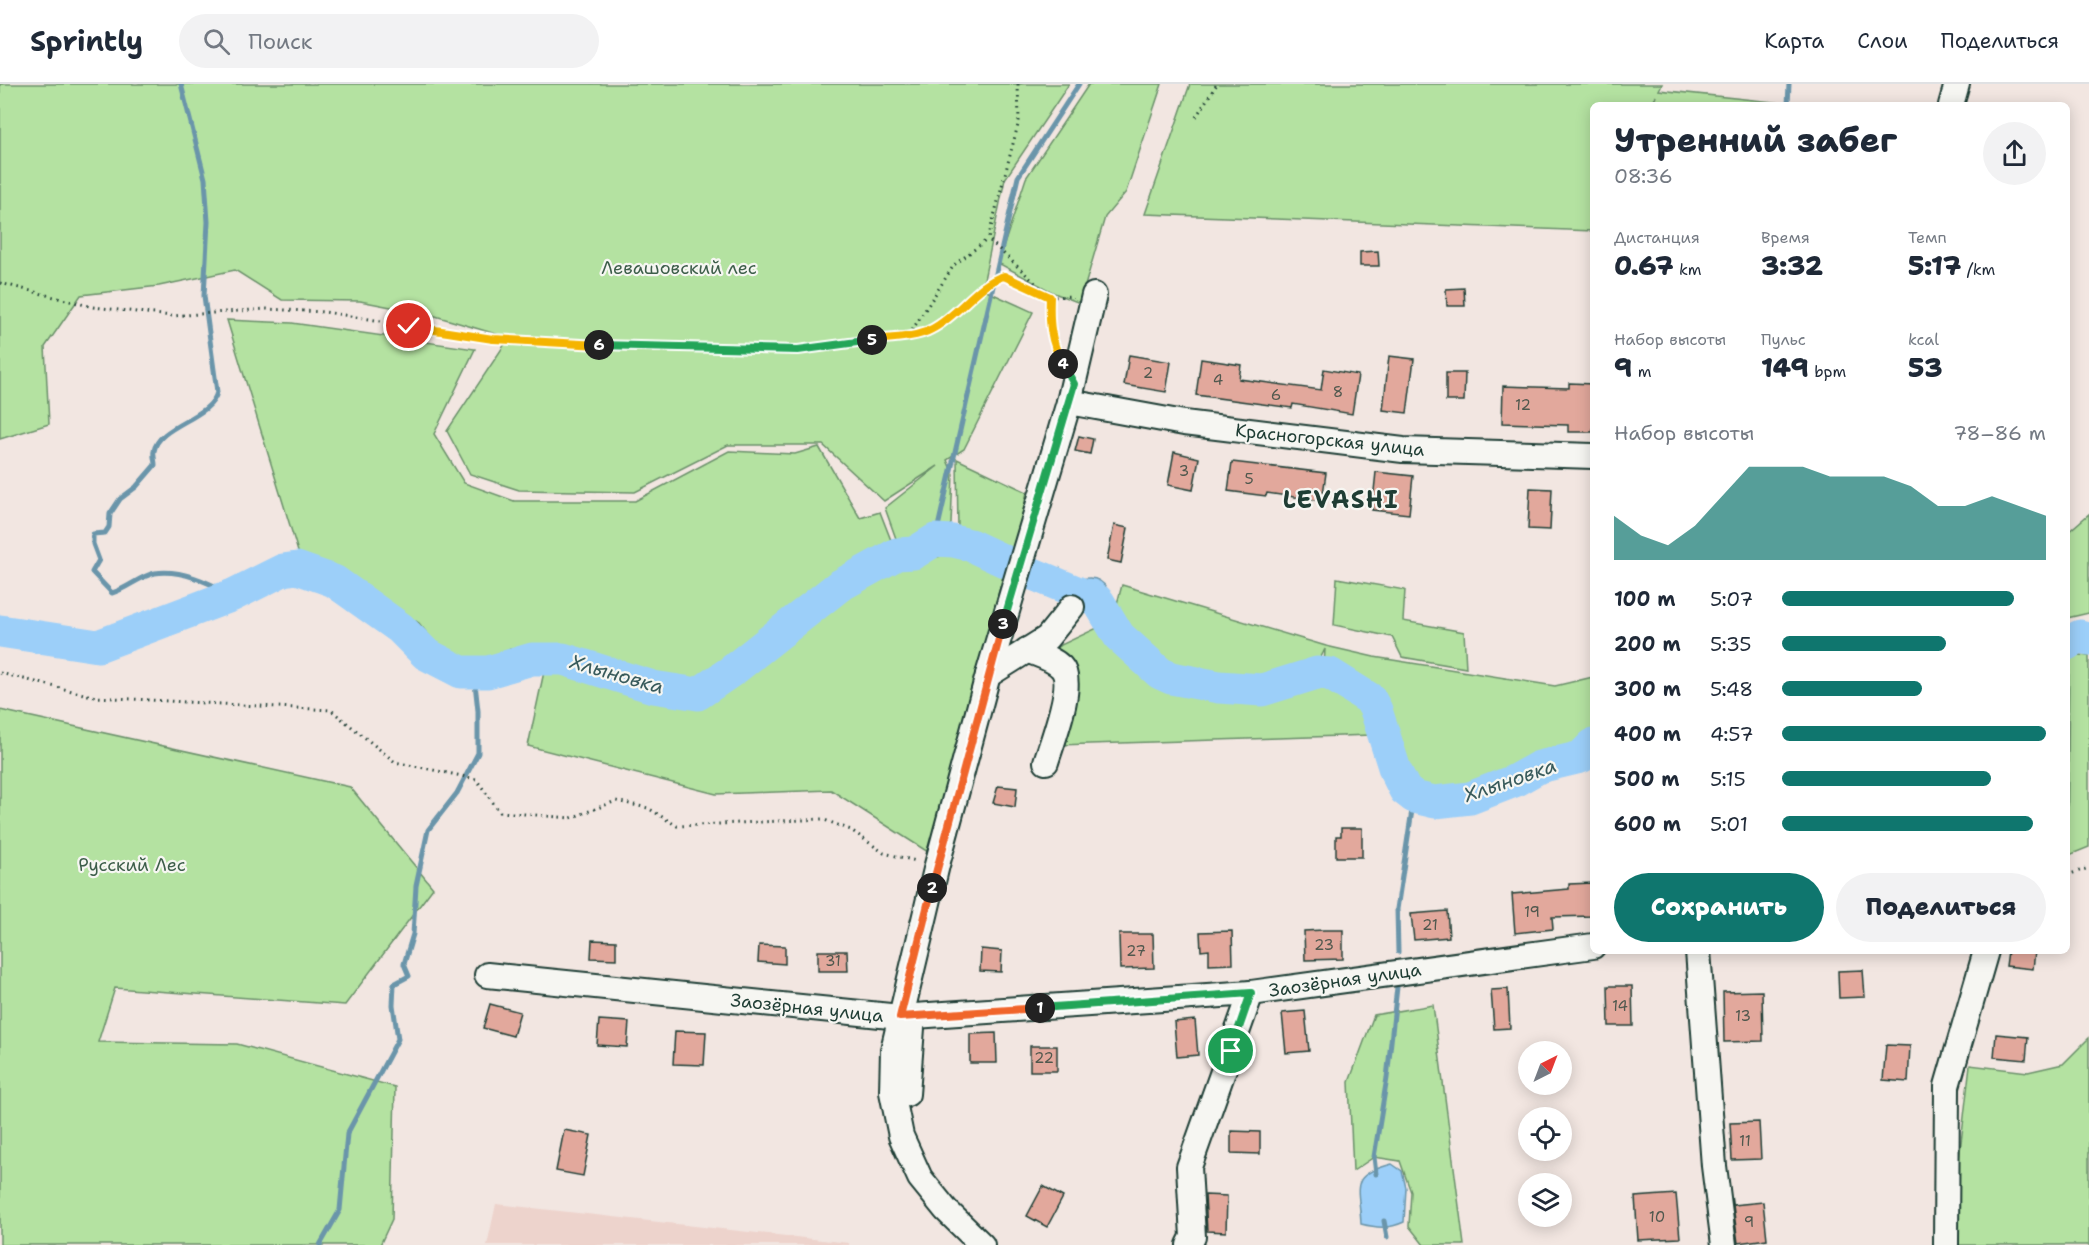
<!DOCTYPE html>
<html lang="ru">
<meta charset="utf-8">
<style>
:root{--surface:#fff;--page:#f2f2f3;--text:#1f2937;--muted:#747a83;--line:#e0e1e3;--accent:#0f766e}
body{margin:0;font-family:"Shantell Sans",sans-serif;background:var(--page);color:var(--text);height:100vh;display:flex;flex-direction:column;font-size:22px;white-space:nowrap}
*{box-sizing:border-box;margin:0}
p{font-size:20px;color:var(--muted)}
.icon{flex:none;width:33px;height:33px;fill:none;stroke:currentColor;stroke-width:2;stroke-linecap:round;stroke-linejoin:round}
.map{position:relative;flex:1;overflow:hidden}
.drawer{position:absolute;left:1590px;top:18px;width:480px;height:852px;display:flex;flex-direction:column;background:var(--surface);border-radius:9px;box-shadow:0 3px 15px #0003}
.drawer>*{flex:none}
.needle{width:39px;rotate:42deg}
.fabs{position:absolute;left:1518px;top:957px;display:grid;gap:12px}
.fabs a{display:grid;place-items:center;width:54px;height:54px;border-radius:50%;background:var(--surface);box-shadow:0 3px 15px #0003;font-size:30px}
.pin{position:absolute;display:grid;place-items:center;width:51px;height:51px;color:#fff;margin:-26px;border:3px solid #fff;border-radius:50%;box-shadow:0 2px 6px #0007}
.km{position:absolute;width:30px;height:30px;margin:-15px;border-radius:50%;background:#222;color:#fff;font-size:16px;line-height:30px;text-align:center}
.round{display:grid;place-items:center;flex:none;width:63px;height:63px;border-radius:32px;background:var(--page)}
.summary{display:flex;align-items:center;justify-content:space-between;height:102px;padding:0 24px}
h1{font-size:33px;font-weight:800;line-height:45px}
.metrics{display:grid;grid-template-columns:repeat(3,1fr);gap:9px;height:102px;padding:6px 24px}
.metrics div{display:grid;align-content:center}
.metrics b{font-size:26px;font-weight:800}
.metrics small{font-size:16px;font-weight:400}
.metrics p{font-size:16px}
.chart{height:168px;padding:12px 24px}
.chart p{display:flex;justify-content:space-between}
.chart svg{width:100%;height:108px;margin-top:6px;fill:var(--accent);opacity:.7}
.primary-button{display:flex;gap:12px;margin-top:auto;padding:12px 24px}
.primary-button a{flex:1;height:69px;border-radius:36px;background:var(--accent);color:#fff;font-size:24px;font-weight:800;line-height:69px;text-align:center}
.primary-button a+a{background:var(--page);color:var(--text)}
ul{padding:0 24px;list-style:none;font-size:20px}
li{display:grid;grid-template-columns:96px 72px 1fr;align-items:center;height:45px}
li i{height:15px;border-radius:8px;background:var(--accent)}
header{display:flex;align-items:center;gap:36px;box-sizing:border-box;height:84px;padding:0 30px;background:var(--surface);border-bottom:2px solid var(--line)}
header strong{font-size:28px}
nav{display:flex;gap:33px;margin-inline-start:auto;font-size:21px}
.search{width:420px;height:54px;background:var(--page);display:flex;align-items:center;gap:15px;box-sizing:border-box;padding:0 21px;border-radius:33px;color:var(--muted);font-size:22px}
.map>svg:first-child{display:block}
.built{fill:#edd3cc}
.green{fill:#b4e2a1;stroke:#6a906a;stroke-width:1.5}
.water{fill:#9ccff9;stroke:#6a95aa;stroke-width:1.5}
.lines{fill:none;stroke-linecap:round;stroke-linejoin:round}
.stream{stroke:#6a95aa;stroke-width:5}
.river{stroke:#9ccff9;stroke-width:33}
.building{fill:#e2a89c;stroke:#1f3d34;stroke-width:1.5}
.minor-casing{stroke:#1f3d34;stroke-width:28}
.path{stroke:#1f3d34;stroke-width:3;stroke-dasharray:1.5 4.5;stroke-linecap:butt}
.minor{stroke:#f6f6f2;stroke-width:24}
.split-1-casing{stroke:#fff;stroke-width:12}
.split-2-casing{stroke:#fff;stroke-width:12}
.split-3-casing{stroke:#fff;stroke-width:12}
.split-4-casing{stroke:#fff;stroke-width:12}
.split-5-casing{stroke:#fff;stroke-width:12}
.split-6-casing{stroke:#fff;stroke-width:12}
.split-7-casing{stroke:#fff;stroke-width:12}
.split-1{stroke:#22a559;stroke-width:8}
.split-2{stroke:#f0652b;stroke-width:8}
.split-3{stroke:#f0652b;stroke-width:8}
.split-4{stroke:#22a559;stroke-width:8}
.split-5{stroke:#f5b400;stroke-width:8}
.split-6{stroke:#22a559;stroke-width:8}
.split-7{stroke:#f5b400;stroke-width:8}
.labels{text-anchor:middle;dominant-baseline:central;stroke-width:4.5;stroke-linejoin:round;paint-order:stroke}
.number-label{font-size:15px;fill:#50584e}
.park-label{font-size:18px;fill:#3d5e4a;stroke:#f6f6f2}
.street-label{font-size:18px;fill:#1f3d34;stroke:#f6f6f2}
.water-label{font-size:20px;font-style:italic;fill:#385a5b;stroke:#f6f6f2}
.district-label{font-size:24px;font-weight:bold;letter-spacing:1.5px;fill:#1f3d34;stroke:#f6f6f2}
</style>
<header>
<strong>Sprintly</strong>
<div class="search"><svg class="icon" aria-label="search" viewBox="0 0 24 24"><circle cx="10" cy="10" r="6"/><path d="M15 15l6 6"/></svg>Поиск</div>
<nav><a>Карта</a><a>Слои</a><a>Поделиться</a></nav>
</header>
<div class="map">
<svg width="2089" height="1161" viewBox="0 0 2089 1161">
<rect width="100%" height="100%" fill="#f2e6e1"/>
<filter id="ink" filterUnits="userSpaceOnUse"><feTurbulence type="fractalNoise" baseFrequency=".0167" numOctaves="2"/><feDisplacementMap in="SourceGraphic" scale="12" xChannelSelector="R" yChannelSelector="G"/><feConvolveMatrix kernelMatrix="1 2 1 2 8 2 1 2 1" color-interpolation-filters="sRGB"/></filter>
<g filter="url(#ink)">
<polygon class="built" points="496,1120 849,1159 849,1161 487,1161"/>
<g class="green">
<polygon points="0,0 1069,0 1005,95 982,205 1033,228 964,365 947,376 953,390 951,440 935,456 899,463 885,424 938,382 884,417 823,361 728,361 635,408 519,406 470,390 447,347 509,254 432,231 360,217 282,216 235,186 159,202 81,211 45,263 49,340 0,355"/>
<polygon points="1089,0 1162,0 1126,108 1105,133 1080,219 1054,209 998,179 1026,94"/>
<polygon points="1190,0 1662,0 1659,6 1801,21 1653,21 1656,12 1651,21 1593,21 1593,147 1145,130"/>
<polygon points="227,236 292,239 475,265 434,350 464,399 514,417 635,417 729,367 795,370 819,363 860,434 880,428 894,464 802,512 793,530 758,550 743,571 695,601 661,599 592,578 571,567 551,564 510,565 483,582 443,569 419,539 359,501 299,471"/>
<polygon points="957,375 1027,408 1012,478 958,446"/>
<polygon points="2089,430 2089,529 2067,534 2067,449"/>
<polygon points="955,469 1003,492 928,768 831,706 716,710 528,662 545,583 670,617 698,619 774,560 878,486"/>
<polygon points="1337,494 1405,506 1403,537 1464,548 1466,584 1402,573 1392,553 1334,541"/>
<polygon points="1122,501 1326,562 1374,573 1555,602 1593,593 1593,684 1510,705 1446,711 1414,704 1381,610 1324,583 1325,565 1318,579 1277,598 1245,602 1180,589 1154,579 1113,535"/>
<polygon points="1097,544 1169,600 1263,613 1319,596 1370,631 1372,651 1058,661 1071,603 1044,569"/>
<polygon points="2069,570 2089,572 2089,763 2067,772"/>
<polygon points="0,626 350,703 433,804 345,921 115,904 98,958 237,960 395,1003 392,1135 380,1161 0,1161"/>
<polygon points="1433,921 1464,1161 1424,1161 1409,1142 1411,1108 1400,1077 1374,1073 1353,1087 1349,998 1374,931"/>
<polygon points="2089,954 2089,1161 1958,1161 1958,1085 1970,981 2028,988 2063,980"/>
</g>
<g class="water">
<path d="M 1060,484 L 1074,498 C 1087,492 1100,492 1108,506 L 1104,518 L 1109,522 L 1104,528 C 1090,521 1069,510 1058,500 Z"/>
<path d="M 1392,1080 L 1402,1087 L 1406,1104 L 1404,1138 C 1389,1145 1377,1144 1361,1140 C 1360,1104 1346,1092 1392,1080 Z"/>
</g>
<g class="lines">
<g class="stream">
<path d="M 181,0 L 205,95 L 208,138 L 204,212 L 217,308 C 212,334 158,341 154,367 C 153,371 155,377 155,381 L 136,403 L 120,415 L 110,430 L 109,443 L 105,449 L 93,450 L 93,460 L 99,476 L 92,488 L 112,509 C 127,505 140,492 155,489 C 183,485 209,499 233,511"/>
<polyline points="1788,21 1789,0"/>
<polyline points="935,456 1018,93 1079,0"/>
<polyline points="1398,868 1397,825 1414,713"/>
<polyline points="1376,1090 1374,1073 1387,994 1398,894"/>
<polyline points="1384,1137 1387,1153"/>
<polyline points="320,1161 340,1126 347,1050 398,955 393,921 394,900 409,892 404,880 413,850 416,802 428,746 457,709 478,669 478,627 474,590"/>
</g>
<g class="river">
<polyline points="1033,490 1098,517 1119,552 1160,589 1171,594 1219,603 1262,606 1317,589 1330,590 1370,615 1376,626 1395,686 1405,706 1414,713 1435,718 1470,714 1514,697 1539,683 1581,673 1593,661"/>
<polyline points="0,547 98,562 233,511 283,486 297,484 334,497 400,544 426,570 461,588 488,588 532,575 563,575 653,603 698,610 733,586 839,502 897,470 914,469 935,456 953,457 970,461 1015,482"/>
<polyline points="2067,560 2080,552 2089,555"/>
</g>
</g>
<g class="building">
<polygon points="1378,167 1379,182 1360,182 1360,168"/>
<polygon points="1464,204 1465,222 1447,222 1446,205"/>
<polygon points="1129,271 1171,278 1166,308 1124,301"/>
<polygon points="1389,272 1414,275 1407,329 1383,326"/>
<polygon points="1201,275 1241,281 1239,295 1321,306 1324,285 1358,291 1352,330 1293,320 1292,324 1196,311"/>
<polygon points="1446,289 1465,289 1464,317 1446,317"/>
<polygon points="1569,299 1593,300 1593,348 1568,348 1568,341 1502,339 1503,302 1569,304"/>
<polygon points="1079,352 1093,355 1090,370 1075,367"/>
<polygon points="1174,368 1199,374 1193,406 1168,401"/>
<polygon points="1232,378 1326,389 1322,417 1267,409 1266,412 1228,407"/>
<polygon points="1376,388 1413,392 1409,430 1372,426"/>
<polygon points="1530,404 1552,405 1550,446 1528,445"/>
<polygon points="1114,441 1128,444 1121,479 1107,476"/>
<polygon points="998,702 1017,704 1015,723 993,719"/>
<polygon points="1341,744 1362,744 1362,773 1336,773 1336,752 1341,752"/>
<polygon points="1593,799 1593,832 1552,833 1553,845 1515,849 1512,810 1569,805 1569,800"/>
<polygon points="1447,827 1449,853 1414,856 1411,830"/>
<polygon points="1324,846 1343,846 1343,875 1305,876 1304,847"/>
<polygon points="1232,847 1233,880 1209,881 1209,866 1201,867 1200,848"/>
<polygon points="1119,850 1153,850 1154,884 1120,885"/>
<polygon points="592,856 616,857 616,875 591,874"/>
<polygon points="759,861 785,862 785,880 758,878"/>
<polygon points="981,865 1002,867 1001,888 980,887"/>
<polygon points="818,867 847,867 848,887 818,887"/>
<polygon points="2008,867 2035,867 2033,885 2006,882"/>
<polygon points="1863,886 1865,913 1839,914 1838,887"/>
<polygon points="1608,902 1632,902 1633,942 1609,942"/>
<polygon points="1508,905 1510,944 1494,945 1491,906"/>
<polygon points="1762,907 1763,957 1724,958 1723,908"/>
<polygon points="490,920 520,928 513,952 483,944"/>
<polygon points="1305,927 1309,967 1286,969 1282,929"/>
<polygon points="599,936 629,938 627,963 597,961"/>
<polygon points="1195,936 1198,971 1177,973 1174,938"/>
<polygon points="675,947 706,948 704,981 673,980"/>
<polygon points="996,949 997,979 970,979 970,950"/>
<polygon points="1996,950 2028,953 2026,976 1994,973"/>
<polygon points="1886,961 1910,962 1908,998 1883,996"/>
<rect x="1030" y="962" width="27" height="25"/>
<polygon points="1759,1038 1761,1075 1732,1076 1730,1039"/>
<polygon points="564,1046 591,1051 583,1092 556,1087"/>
<polygon points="1231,1047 1260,1048 1260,1070 1231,1069"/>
<polygon points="1043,1102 1063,1113 1047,1143 1027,1132"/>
<polygon points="1676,1110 1680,1154 1638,1156 1635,1113"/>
<polygon points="1205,1111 1227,1112 1226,1148 1207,1147"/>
<polygon points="1763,1118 1767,1155 1738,1159 1733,1121"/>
</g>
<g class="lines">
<g class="minor-casing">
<g id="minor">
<polyline points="1951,21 1957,0"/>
<polyline points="1069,318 1184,339 1403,366 1593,372"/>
<path d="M 1027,566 C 1038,571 1052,574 1061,583 C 1076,598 1052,658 1046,678"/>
<polyline points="988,591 1047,554 1072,523"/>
<polyline points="1698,867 1714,1082 1724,1161"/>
<polyline points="487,891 900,933 1251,909 1593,862"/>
<polyline points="907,1010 912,944"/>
<polyline points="982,1161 946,1126 920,1094 901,1052 892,1008 893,966 937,781 988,591 1069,318 1094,211"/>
<polyline points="1189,1161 1193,1153 1189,1083 1251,909"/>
<polyline points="1946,1161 1947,1002 1986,867"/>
</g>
</g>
<g class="path">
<polyline points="1018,0 1019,37 988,155 1046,209"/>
<polyline points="1196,33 1217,0"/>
<polyline points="0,199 93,223 172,232 266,225 325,228 493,255 628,262 798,266 931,246 966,221 992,196 1004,192 1051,213 1074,212"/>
<path d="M 1050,213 C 1049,234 1048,252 1058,271"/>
<polyline points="909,251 954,181 988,155"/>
<polyline points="0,589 96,613 331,626 395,678 476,695 500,728 571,734 616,717 648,724 677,742 822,735 851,746 884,769 916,777"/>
<polyline points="2067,791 2089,784"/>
</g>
<use href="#minor" class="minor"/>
</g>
</g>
<g class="lines" filter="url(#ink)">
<g class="split-1-casing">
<polyline id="split-1" points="1040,924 1251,909 1231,967"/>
</g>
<g class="split-2-casing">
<polyline id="split-2" points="932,804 900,933 1040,924"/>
</g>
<g class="split-3-casing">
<polyline id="split-3" points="932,804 1003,540"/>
</g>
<g class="split-4-casing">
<polyline id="split-4" points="1003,540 1074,300 1063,280"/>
</g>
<g class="split-5-casing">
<path id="split-5" d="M 872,256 C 890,254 916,254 932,245 C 958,232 978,199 1004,192 L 1050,213 C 1049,238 1050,257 1063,280"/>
</g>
<g class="split-6-casing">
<polyline id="split-6" points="599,261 798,266 872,256"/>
</g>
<g class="split-7-casing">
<polyline id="split-7" points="409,242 493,255 599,261"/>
</g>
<use href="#split-1" class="split-1"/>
<use href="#split-2" class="split-2"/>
<use href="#split-3" class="split-3"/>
<use href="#split-4" class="split-4"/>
<use href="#split-5" class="split-5"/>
<use href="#split-6" class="split-6"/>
<use href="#split-7" class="split-7"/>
</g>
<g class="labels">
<g class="number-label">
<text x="1148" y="289">2</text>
<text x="1218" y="296">4</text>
<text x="1338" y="308">8</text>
<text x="1276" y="311">6</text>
<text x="1523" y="321">12</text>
<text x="1184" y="387">3</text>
<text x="1249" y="395">5</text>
<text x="1532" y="828">19</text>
<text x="1430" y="841">21</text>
<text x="1324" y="861">23</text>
<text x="1136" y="867">27</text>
<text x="833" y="877">31</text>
<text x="1620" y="922">14</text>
<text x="1743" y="932">13</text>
<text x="1044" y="974">22</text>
<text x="1745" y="1057">11</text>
<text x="1657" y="1133">10</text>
<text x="1749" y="1138">9</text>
</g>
<g class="park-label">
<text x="679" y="184">Левашовский лес</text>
<text x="132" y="781">Русский Лес</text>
</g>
<g class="street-label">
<text transform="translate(1330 356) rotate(6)">Красногорская улица</text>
<text transform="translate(1345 896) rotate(-8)">Заозёрная улица</text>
<text transform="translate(807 924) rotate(6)">Заозёрная улица</text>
</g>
<g class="water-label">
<text transform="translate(617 590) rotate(16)">Хлыновка</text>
<text transform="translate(1510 696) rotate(-19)">Хлыновка</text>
</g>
<g class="district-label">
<text x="1341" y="416">LEVASHI</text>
</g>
</g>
</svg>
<div class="fabs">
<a><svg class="needle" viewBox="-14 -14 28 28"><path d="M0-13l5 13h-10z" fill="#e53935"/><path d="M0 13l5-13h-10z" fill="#747a83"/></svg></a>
<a><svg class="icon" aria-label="locate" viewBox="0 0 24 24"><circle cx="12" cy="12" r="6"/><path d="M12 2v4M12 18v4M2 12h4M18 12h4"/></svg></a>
<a><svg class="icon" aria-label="layers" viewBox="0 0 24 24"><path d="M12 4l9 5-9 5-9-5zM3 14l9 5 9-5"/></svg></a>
</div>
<div class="pin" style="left:1231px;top:967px;background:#1e9e55"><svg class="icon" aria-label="arrive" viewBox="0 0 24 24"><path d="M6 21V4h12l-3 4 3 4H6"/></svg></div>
<div class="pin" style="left:409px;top:242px;background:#d93025"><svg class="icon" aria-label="check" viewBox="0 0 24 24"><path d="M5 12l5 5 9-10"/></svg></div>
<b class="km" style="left:1040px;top:924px">1</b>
<b class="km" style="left:932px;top:804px">2</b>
<b class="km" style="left:1003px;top:540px">3</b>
<b class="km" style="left:1063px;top:280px">4</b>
<b class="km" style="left:872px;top:256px">5</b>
<b class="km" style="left:599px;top:261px">6</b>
<section class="drawer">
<div class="summary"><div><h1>Утренний забег</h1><p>08:36</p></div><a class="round"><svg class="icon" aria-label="share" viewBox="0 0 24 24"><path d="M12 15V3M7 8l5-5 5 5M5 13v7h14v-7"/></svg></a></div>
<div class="metrics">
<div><p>Дистанция</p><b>0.67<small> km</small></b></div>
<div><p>Время</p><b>3:32</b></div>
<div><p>Темп</p><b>5:17<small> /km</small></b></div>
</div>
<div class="metrics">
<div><p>Набор высоты</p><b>9<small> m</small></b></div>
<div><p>Пульс</p><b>149<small> bpm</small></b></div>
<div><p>kcal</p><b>53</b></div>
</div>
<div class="chart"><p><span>Набор высоты</span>78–86 m</p>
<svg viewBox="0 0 160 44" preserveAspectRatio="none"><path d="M0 44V26L10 34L20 38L30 30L40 18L50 6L60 6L70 6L80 10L90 10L100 10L110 14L120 22L130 22L140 18L150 22L160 26V44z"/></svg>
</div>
<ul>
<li><b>100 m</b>5:07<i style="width:88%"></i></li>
<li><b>200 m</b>5:35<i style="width:62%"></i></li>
<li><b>300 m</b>5:48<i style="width:53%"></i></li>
<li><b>400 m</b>4:57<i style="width:100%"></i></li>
<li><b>500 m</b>5:15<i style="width:79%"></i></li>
<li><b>600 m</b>5:01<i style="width:95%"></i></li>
</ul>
<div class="primary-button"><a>Сохранить</a><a>Поделиться</a></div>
</section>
</div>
